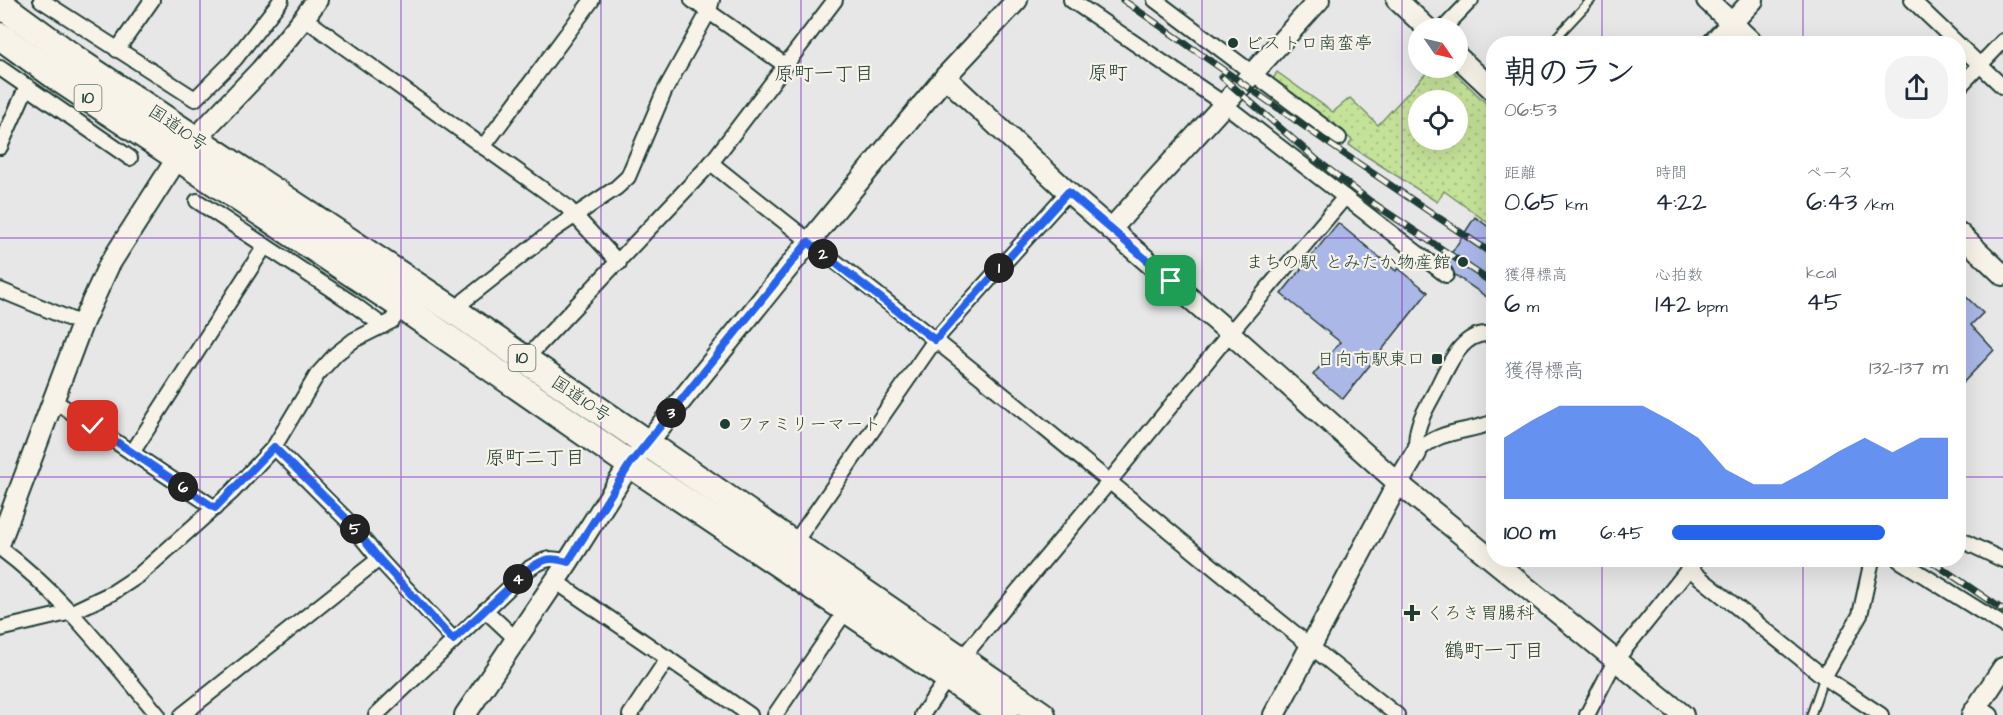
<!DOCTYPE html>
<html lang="ja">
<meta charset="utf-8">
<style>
:root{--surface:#fff;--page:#f2f2f3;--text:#1f2937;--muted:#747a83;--accent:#2563eb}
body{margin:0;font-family:"Architects Daughter","Klee One",sans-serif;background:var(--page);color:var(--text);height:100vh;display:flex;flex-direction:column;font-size:22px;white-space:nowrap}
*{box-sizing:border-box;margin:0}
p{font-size:20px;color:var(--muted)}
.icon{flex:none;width:33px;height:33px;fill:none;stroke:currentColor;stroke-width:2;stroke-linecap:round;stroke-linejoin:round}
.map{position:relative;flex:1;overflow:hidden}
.details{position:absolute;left:1486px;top:36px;width:480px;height:531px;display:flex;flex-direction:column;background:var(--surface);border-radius:24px;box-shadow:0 6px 24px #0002}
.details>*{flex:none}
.needle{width:39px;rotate:124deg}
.fabs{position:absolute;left:1408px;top:18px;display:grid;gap:12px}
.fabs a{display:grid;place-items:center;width:60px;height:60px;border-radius:50%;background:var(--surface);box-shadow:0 6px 24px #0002;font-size:30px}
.pin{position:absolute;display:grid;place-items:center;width:51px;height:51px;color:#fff;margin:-26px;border-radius:12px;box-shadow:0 3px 9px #0006}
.km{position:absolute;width:30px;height:30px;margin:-15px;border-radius:50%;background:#222;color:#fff;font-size:16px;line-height:30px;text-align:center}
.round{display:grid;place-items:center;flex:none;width:63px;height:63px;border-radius:24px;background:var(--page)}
.overview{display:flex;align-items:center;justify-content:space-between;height:102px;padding:0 18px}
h1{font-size:33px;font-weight:600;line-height:45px}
.figures{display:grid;grid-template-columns:repeat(3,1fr);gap:9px;height:102px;padding:6px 18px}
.figures div{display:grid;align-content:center}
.figures b{font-size:26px;font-weight:600}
.figures small{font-size:16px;font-weight:400}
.figures p{font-size:16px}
.chart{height:168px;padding:12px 18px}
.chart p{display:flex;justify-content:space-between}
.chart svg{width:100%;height:108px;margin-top:6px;fill:var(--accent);opacity:.7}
ul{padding:0 18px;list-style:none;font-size:20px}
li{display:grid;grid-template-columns:96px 72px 1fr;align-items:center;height:45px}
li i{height:15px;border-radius:8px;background:var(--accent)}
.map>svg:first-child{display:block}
.grass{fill:url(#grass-dots);stroke:#729066;stroke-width:1.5;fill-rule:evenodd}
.building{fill:#abb7e7;stroke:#1f3d34;stroke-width:1.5}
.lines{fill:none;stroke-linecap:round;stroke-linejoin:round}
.lane-casing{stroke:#1f3d34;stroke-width:11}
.street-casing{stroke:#1f3d34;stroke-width:18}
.secondary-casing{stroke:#1f3d34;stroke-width:24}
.highway-casing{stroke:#1f3d34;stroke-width:30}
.lane{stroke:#f7f3e8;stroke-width:7}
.street{stroke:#f7f3e8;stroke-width:14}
.secondary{stroke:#f7f3e8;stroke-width:20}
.highway{stroke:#f7f3e8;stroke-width:26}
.rail-casing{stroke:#1f3d34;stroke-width:7}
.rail{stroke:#f7f3e8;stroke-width:4.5;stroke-dasharray:14;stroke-linecap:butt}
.route-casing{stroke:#fff;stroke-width:12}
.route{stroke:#2563eb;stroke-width:8}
.grid{fill:none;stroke:#7b2cbf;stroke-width:1.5;stroke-opacity:0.55}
.poi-dot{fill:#1f3d34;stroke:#f7f3e8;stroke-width:2}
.labels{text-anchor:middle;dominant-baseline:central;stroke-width:4.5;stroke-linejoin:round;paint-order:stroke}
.shield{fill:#f7f3e8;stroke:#60746a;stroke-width:1.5}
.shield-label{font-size:16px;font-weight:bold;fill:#1f3d34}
.poi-label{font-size:18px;fill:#1f3d34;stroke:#f7f3e8;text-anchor:start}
.street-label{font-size:18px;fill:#1f3d34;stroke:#f7f3e8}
.neighbourhood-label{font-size:20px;fill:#1f3d34;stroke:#f7f3e8}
</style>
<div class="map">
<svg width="2003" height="715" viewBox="0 0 2003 715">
<defs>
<pattern id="grass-dots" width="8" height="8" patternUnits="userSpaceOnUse" patternTransform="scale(1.5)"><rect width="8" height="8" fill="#c5e299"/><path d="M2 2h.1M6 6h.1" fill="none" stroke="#a9c384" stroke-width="1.8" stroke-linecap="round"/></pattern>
</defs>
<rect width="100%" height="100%" fill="#e8e7e8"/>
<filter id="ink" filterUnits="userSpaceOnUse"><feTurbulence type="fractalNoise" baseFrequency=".0167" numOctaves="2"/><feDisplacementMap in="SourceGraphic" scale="12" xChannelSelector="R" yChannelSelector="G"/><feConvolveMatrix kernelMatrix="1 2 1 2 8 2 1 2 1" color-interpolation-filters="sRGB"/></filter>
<g filter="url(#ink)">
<path class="grass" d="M 1431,68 L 1450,68 L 1494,111 L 1494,227 L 1444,191 L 1437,202 L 1349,145 L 1352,140 L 1273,79 L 1277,72 L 1333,112 L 1350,98 L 1378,125 ZM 1419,100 L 1458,100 L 1458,140 L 1419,140 Z"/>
<g class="building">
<polygon points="1475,217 1494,231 1494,302 1455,275 1452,268 1445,263"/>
<polygon points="1338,223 1396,271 1398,268 1428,292 1343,399 1313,375 1340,342 1281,294"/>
<polygon points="1959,290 1983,313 1971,325 1994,350 1959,387"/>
</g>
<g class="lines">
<g class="lane-casing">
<g id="lane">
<polyline points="1550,44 1591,0"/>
<polyline points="1811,715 1824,677"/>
</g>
</g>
<g class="street-casing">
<g id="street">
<polyline points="41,0 195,99 235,59 281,0"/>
<polyline points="692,0 785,65"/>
<polyline points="1071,0 1224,104 1446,275"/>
<polyline points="1155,0 1339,138"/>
<polyline points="1912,0 1958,44"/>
<polyline points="304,18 566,206 619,263"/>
<polyline points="1444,28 1471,0"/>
<polyline points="1959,45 2003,87"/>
<polyline points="117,50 152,0"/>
<polyline points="0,68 130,158"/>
<polyline points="1959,87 2003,41"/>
<polyline points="0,147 27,86"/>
<polyline points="483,147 592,0"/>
<path d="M 711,163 C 785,223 861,281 935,340 C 1091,464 1241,593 1397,715"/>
<polyline points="197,201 349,301 383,326"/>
<polyline points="0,290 82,324"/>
<polyline points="456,312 465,300 555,229 616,188 628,177 664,92 709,11 712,0"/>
<polyline points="526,361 535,349 711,163 835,0"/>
<polyline points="53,400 215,508"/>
<polyline points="274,447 349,522 379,559 454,640"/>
<polyline points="132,453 265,246"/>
<path d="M 1416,453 C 1416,447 1416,440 1417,434 C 1419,419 1428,405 1435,392 C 1447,369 1462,327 1494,335"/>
<path d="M 1416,453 C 1441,428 1464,434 1494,422"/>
<polyline points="1959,539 2003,560"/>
<polyline points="793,545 935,340 1068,192"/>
<path d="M 0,548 C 62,594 109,657 158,715"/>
<polyline points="1899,560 2003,625"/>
<polyline points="1688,568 1824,677 1881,715"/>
<polyline points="555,581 750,715"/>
<polyline points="485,610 516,639"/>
<polyline points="0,629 72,612 112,593 138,576 232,492 274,447 317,375 336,354 354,340 392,321 403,307"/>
<polyline points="1824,677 1860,615 1872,560"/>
<polyline points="1978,706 1991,715"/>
<polyline points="182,715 379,559"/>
<path d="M 376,715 L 530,568 C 546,558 550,557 568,562"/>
<polyline points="630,715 668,658"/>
<polyline points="775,715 847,609"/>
<polyline points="922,715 961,659 1109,482 1230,333 1345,197"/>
<polyline points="1587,715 1615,661 1696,560"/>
</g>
</g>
<g class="secondary-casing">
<g id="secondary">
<polyline points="1397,0 1427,28"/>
<polyline points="1707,0 1754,44"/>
<polyline points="1712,44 1753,0"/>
<polyline points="1458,57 1494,91"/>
<polyline points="945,77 1068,192 1230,333 1398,483 1683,715"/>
<polyline points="1111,229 1319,0"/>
<polyline points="1959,233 2003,275"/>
<polyline points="0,542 82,324 109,265 178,157 261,70 304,18 317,0"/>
<polyline points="465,715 568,562 630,464 809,242 945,77 1017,0"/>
<polyline points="1274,715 1398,483 1416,453"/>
<polyline points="1972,715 2003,668"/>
</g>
</g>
<g class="highway-casing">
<g id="highway">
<polyline points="0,4 82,64 456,312 1042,715"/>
<polyline points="0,36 61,80 403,307 630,464 1004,715"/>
</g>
</g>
<use href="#lane" class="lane"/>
<use href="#street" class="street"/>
<use href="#secondary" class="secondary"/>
<use href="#highway" class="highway"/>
<g class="rail-casing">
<g id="rail">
<polyline points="1123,0 1331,145 1494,255"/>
<polyline points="1222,77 1318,161 1370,201 1494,284"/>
<polyline points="1930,560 2003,610"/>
</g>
</g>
<use href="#rail" class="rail"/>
</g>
</g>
<g class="lines" filter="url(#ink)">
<g class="route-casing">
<path id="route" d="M 93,426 L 215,508 L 274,447 L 350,522 L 379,559 L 453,640 L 530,568 C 546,558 550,557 568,562 L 630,464 L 808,242 L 935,340 L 1068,192 L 1171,281"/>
</g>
<use href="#route" class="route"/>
</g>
<path class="grid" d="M 200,0 L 200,715M 401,0 L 401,715M 601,0 L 601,715M 801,0 L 801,715M 1002,0 L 1002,715M 1202,0 L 1202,715M 1402,0 L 1402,715M 1602,0 L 1602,44M 1803,0 L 1803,44M 0,238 L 1494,238M 1959,238 L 2003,238M 0,477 L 1494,477M 1959,477 L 2003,477M 1602,560 L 1602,715M 1803,560 L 1803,715"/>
<g class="poi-dot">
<circle cx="1233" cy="43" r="6"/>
<circle cx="1463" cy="262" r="6"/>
<rect x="1431" y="353" width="12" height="12" rx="3"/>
<circle cx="725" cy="424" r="6"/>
<path d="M1409 604h6v6h6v6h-6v6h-6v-6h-6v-6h6z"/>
</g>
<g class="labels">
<g class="shield">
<rect x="74.5" y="85" width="27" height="26" rx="4.5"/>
<rect x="508.5" y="345" width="27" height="26" rx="4.5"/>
</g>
<g class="shield-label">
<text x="88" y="98">10</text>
<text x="522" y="358">10</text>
</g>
<g class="poi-label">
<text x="1245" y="43">ビストロ南蛮亭</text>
<text x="1451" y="262" text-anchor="end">まちの駅 とみたか物産館</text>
<text x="1425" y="359" text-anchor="end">日向市駅東口</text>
<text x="737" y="424">ファミリーマート</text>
<text x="1426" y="613">くろき胃腸科</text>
</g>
<g class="street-label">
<text transform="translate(178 128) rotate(34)">国道10号</text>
<text transform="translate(581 399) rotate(34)">国道10号</text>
</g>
<g class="neighbourhood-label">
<text x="1108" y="73">原町</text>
<text x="824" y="74">原町一丁目</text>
<text x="535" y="458">原町二丁目</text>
<text x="1494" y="651">鶴町一丁目</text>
</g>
</g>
</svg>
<div class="fabs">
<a><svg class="needle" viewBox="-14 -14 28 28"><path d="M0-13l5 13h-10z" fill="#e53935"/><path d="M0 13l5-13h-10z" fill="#747a83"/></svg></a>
<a><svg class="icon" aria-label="locate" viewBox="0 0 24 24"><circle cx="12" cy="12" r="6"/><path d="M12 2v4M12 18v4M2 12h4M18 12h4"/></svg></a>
</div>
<div class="pin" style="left:1171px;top:281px;background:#1e9e55"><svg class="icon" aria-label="arrive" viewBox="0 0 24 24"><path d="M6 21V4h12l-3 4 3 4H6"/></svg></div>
<div class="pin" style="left:93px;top:426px;background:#d93025"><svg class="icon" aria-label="check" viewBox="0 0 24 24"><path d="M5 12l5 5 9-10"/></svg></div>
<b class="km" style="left:999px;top:268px">1</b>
<b class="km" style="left:823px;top:254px">2</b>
<b class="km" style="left:671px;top:413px">3</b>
<b class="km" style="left:518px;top:579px">4</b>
<b class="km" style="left:355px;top:529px">5</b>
<b class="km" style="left:183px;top:487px">6</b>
<section class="details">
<div class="overview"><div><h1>朝のラン</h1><p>06:53</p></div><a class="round"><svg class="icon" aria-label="share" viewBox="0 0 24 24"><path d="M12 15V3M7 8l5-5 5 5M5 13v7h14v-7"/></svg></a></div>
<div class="figures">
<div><p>距離</p><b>0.65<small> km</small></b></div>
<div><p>時間</p><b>4:22</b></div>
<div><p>ペース</p><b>6:43<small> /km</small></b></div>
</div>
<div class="figures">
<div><p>獲得標高</p><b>6<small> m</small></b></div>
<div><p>心拍数</p><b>142<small> bpm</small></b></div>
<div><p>kcal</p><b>45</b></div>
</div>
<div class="chart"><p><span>獲得標高</span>132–137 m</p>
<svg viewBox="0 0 160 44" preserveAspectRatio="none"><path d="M0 44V19L10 12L20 6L30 6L40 6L50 6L60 12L70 19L80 32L90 38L100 38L110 32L120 25L130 19L140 25L150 19L160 19V44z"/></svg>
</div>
<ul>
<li><b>100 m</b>6:45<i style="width:77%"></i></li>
</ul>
</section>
</div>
